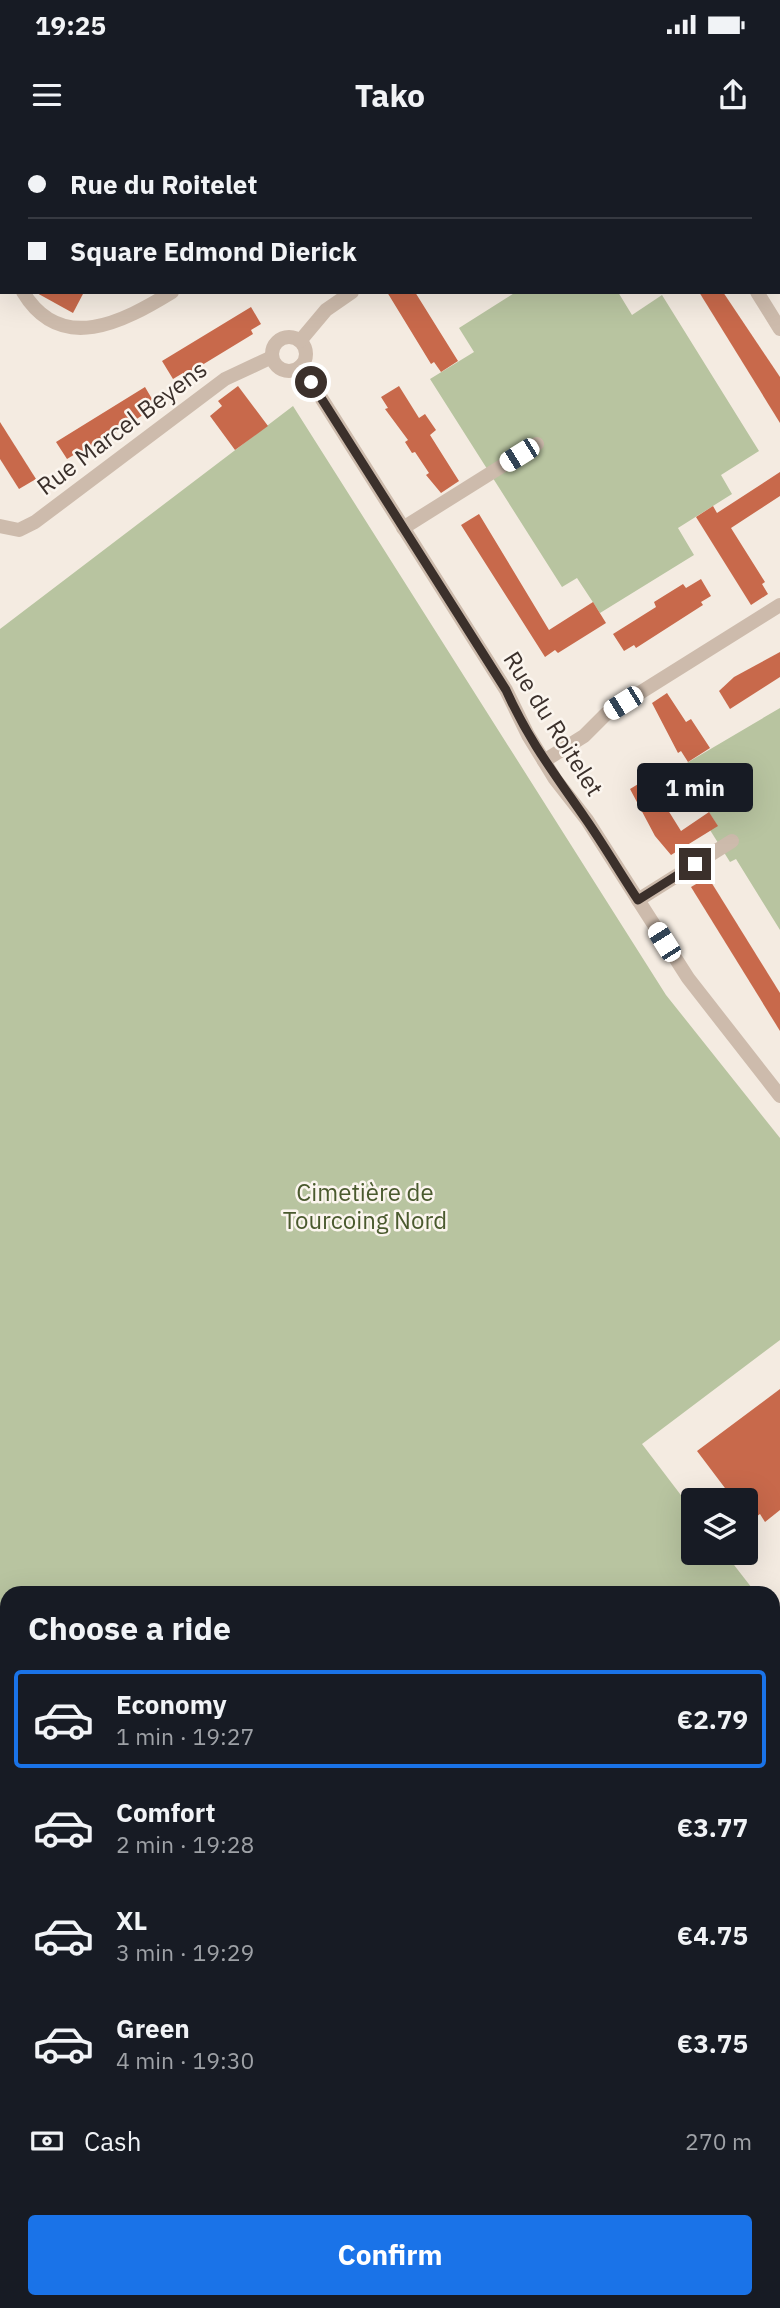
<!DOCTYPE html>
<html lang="en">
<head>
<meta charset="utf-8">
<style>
	:root { --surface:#171b24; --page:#20242c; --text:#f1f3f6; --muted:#9ea1a6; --line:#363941; --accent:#1a73e8 }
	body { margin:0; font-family:"IBM Plex Sans",sans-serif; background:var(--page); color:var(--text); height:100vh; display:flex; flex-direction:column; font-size:26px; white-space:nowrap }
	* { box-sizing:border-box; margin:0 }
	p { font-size:23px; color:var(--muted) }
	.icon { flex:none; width:38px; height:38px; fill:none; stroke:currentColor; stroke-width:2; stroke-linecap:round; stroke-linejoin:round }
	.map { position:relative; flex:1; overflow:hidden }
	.drawer { position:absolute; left:0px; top:1446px; width:780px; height:723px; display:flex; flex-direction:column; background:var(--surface); border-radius:21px 21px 0 0; box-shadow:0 7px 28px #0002 }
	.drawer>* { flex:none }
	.banner { position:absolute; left:0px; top:0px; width:780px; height:154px; box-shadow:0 7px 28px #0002; display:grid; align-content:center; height:154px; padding:0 28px; background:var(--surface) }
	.buttons { position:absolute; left:681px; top:1348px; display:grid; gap:14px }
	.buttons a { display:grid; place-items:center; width:77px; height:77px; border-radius:7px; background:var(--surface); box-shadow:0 7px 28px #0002; font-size:35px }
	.end { position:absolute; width:32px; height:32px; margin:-16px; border:9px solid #3b302b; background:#fff; box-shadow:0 0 0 4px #fff }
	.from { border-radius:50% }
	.bubble { position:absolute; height:49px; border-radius:7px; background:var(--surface); box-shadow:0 7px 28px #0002; font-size:23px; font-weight:800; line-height:49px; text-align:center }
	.car { position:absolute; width:21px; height:42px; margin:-21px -10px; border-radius:9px; box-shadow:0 0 5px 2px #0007; background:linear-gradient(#fff 24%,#345 0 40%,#fff 0 76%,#345 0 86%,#fff 0) }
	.banner b { display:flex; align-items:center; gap:24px; height:66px; font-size:26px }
	.banner b+b { border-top:2px solid var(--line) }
	.banner i { width:18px; height:18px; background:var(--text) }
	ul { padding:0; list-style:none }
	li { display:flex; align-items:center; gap:21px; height:98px; margin:0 14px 10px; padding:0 14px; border:4px solid transparent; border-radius:7px }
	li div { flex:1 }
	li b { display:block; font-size:26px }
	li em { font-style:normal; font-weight:800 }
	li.current { border-color:var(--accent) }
	li>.icon { width:63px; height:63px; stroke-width:1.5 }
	h2 { padding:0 28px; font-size:32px; line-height:84px }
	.pay { display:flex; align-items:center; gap:18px; height:77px; padding:0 28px; font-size:26px }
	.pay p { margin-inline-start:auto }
	.action { display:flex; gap:14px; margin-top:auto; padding:14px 28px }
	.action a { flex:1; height:80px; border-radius:7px; background:var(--accent); color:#fff; font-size:28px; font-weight:800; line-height:80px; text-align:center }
	.status { display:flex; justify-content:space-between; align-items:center; height:49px; padding:0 35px; background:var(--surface); direction:ltr }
	.status svg { height:19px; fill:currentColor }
	header { display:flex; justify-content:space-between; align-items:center; height:91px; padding:0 28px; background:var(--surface); font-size:32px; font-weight:800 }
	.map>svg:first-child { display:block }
	.green { fill:#b8c4a0 }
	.building { fill:#c8694b }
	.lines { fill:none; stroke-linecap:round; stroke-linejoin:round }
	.street { stroke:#cdbbac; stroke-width:14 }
	.primary { stroke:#7d675c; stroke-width:18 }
	.route { stroke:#3b302b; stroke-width:9 }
	.labels { text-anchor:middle; stroke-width:5; stroke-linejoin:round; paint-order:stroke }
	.street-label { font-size:24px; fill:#3b302b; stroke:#fbf5ee }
	.park-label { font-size:24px; fill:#4a5a2e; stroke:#fbf5ee }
</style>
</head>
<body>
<div class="status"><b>19:25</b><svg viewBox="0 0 49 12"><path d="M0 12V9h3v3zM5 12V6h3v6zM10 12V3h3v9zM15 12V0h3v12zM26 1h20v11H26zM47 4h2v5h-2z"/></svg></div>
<header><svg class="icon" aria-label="menu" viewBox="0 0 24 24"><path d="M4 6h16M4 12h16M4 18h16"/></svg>Tako<svg class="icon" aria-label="share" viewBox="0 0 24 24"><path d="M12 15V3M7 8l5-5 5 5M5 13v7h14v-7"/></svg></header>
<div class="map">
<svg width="780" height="2168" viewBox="0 0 780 2168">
	<rect width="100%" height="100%" fill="#f4ebe1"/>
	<!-- green -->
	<g class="green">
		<polygon points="516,152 618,152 632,175 662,155 759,311 721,335 732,354 678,388 694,415 600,473 577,438 562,447 430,239 474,212 459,188"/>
		<polygon points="293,266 666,855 780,998 780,1200 642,1304 693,1371 693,1412 724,1412 755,1452 7,1452 7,1523 0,1514 0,489"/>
		<polygon points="780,568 780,790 736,719 730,722 710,690 717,685 680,627"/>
		<polygon points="774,1477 780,1486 780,1829 774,1834"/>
	</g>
	<!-- building -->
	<g class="building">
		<polygon points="35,152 84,152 73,173"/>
		<polygon points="387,152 415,152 458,221 441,232 434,222 431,224"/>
		<polygon points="699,152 723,152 780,237 780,283"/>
		<polygon points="251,167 261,184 251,190 253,194 184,236 183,233 173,239 162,221"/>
		<polygon points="238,246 268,286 235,310 210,276 222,266 218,261"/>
		<polygon points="399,246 419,278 425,274 436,290 430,295 459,341 441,353 426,335 429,333 415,312 412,313 405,302 408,300 385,269 388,268 381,257"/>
		<polygon points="145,247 155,264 144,271 146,273 79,316 77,313 67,319 56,302"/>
		<polygon points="0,282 36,339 19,349 0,319"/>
		<polygon points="780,332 780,356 731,388 765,442 762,444 768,454 751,465 696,377 713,366 717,373"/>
		<polygon points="479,374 549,490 593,462 606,483 558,513 555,510 545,517 461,385"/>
		<polygon points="701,439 711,456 701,462 703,465 636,508 634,505 624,511 613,494 656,467 654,462 683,444 686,448"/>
		<polygon points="780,512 780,537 730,569 719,551 734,537"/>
		<polygon points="667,553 686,582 691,579 710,608 688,622 681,611 678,613 652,563"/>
		<polygon points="648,638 681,691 709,672 718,686 671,715 655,696 630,649"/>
		<polygon points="708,737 780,853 780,891 691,747"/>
		<polygon points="780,1249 780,1370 765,1382 760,1374 746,1384 746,1360 734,1360 697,1311"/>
	</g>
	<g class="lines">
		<!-- street -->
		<g class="street">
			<polyline points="180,0 181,2"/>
			<polyline points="298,0 300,2"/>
			<polyline points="366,0 367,2"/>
			<polyline points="662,0 663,2"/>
			<polyline points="16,2 18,0"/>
			<polyline points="331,2 334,0"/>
			<polyline points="584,2 587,0"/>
			<polyline points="0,21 2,19"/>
			<polyline points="0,116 2,118"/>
			<path d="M23 152C61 215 123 182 172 152"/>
			<polyline points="757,152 780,189"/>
			<circle cx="289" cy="214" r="17"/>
			<polyline points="300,201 326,170 352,152"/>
			<polyline points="301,226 506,550 528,595 555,639 587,680 688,838 780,956"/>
			<polyline points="0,386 19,390 35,382 225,239 272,217"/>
			<polyline points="403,388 537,304"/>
			<polyline points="544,621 584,596 606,574 780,465"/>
			<polyline points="638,760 732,701"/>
			<polyline points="774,2011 780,2020"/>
			<polyline points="277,2161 282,2168"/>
			<polyline points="549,2161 558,2168"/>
			<polyline points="486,2168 494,2161"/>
		</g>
		<!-- primary -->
		<g class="primary">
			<polyline points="0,2072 7,2081"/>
			<polyline points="67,2161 72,2168"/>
		</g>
	</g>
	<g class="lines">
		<!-- route -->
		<path class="route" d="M311 242 506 550C529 601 554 633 585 678 604 705 620 733 638 760L695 724"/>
	</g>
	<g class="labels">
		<!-- street labels -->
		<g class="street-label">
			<text transform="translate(122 288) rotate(-37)" y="8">Rue Marcel Beyens</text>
			<text transform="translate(553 584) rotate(58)" y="8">Rue du Roitelet</text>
		</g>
		<!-- park labels -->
		<g class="park-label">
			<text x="365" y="1061">Cimetière de<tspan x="365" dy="28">Tourcoing Nord</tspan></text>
		</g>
	</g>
</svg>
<div class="buttons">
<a><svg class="icon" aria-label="layers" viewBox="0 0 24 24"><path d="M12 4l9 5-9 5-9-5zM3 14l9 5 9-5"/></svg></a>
</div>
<i class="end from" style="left:311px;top:242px"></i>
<i class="end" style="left:695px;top:724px"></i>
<div class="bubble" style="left:637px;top:623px;width:116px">1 min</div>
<i class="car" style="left:519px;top:315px;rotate:238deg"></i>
<i class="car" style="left:623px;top:563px;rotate:238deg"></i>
<i class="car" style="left:664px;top:802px;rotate:328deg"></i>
<div class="banner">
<b><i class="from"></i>Rue du Roitelet</b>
<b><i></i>Square Edmond Dierick</b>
</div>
<section class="drawer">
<h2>Choose a ride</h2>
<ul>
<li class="current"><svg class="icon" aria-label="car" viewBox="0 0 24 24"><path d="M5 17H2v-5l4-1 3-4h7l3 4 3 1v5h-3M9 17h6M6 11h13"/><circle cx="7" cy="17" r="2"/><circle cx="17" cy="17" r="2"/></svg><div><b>Economy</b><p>1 min · 19:27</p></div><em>€2.79</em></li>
<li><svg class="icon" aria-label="car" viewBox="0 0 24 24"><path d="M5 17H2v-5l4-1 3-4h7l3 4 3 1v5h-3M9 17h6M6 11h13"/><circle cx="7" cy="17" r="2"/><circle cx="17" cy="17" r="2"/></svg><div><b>Comfort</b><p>2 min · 19:28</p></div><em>€3.77</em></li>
<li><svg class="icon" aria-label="car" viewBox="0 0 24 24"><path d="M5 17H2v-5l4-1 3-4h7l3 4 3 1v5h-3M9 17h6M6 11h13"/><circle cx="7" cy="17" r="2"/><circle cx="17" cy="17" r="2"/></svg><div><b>XL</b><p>3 min · 19:29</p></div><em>€4.75</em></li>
<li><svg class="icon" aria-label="car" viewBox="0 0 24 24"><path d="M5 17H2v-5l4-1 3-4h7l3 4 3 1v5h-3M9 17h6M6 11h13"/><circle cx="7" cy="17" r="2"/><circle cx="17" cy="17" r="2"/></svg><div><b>Green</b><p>4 min · 19:30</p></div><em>€3.75</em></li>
</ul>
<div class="pay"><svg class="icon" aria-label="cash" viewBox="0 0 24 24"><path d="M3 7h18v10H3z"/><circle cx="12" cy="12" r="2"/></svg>Cash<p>270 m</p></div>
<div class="action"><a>Confirm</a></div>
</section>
</div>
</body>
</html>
